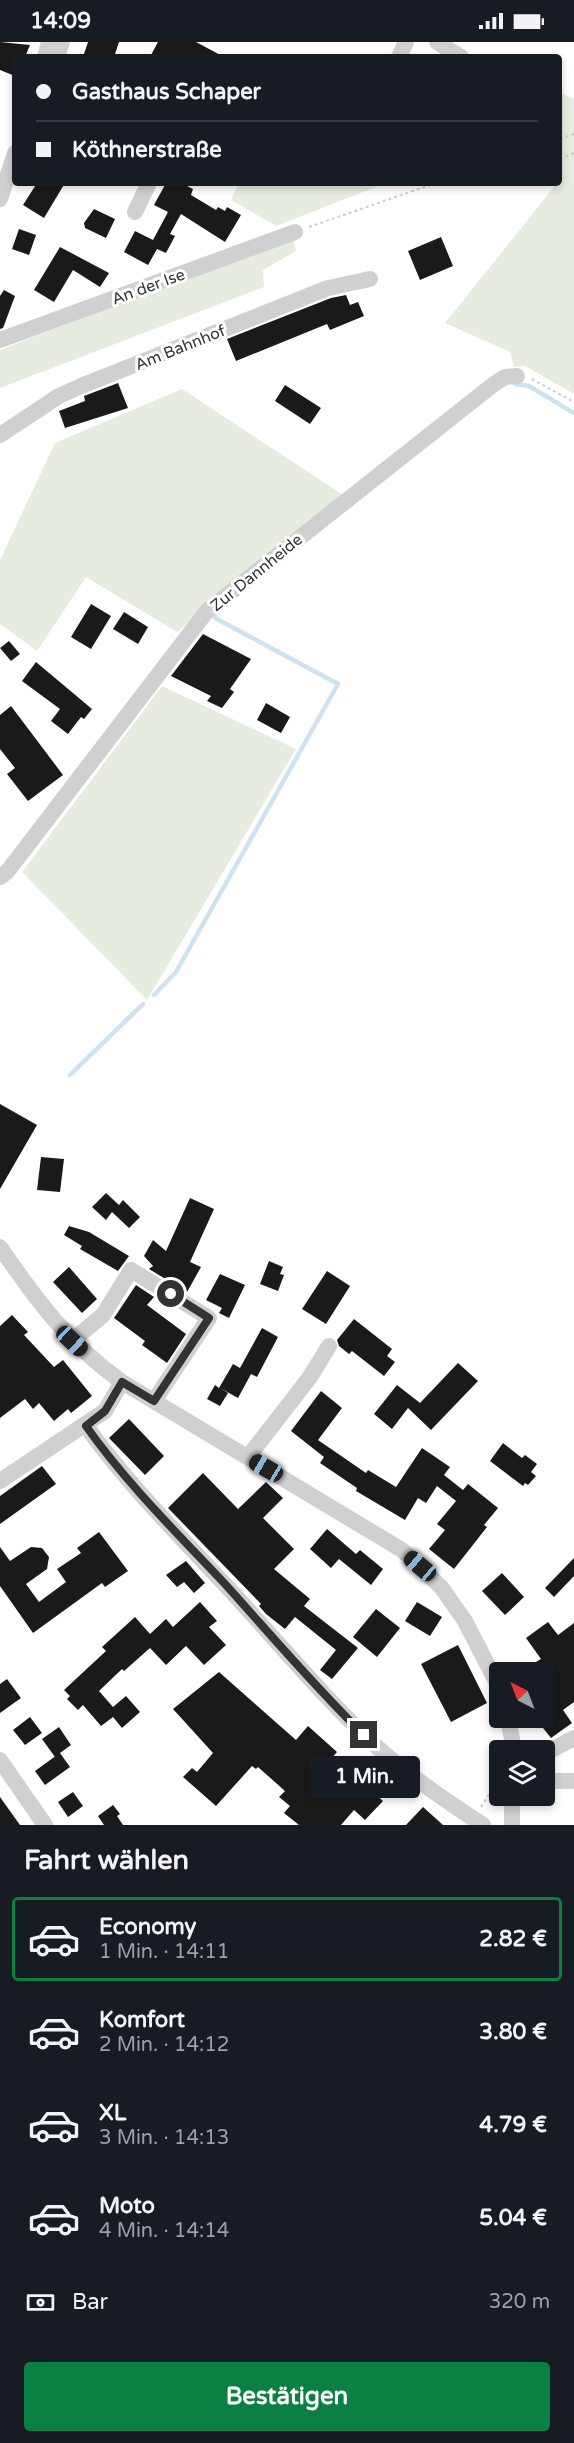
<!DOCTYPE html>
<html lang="de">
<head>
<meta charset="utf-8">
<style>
	:root { --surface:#171b24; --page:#20242c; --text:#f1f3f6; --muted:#9ea1a6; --line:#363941; --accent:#0b8043 }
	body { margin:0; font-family:"Varela Round",sans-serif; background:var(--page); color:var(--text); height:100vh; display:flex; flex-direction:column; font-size:22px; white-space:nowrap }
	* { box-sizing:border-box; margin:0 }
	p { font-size:20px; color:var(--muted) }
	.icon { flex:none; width:33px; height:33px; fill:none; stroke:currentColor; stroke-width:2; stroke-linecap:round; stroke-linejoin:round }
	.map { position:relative; height:1783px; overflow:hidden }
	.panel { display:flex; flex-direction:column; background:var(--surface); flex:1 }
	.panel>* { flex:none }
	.banner { position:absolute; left:12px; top:12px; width:550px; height:132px; border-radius:6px; box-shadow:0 3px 9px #0003; display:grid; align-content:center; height:132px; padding:0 24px; background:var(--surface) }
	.needle { width:39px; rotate:318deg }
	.fabs { position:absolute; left:489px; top:1620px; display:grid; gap:12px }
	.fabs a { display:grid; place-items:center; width:66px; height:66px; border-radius:6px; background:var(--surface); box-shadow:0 3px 9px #0003; font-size:30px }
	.end { position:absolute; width:27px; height:27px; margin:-14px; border:8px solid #333; background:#fff; box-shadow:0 0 0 3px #fff }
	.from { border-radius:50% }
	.bubble { position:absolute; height:42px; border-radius:6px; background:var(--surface); box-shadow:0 3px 9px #0003; font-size:20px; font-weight:700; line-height:42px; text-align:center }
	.car { position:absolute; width:18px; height:36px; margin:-18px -9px; border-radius:8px; box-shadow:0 0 4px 2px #0007; background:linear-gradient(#222 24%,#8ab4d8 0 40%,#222 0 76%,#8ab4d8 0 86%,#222 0) }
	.banner b { display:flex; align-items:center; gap:21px; height:57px; font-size:22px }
	.banner b+b { border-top:2px solid var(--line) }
	.banner i { width:15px; height:15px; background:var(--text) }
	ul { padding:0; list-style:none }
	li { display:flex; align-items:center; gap:18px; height:84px; margin:0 12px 9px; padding:0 12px; border:3px solid transparent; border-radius:6px }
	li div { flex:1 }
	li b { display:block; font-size:22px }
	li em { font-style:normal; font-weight:700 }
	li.active { border-color:var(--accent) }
	li>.icon { width:54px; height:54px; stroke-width:1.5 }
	h2 { padding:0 24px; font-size:27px; line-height:72px }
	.pay { display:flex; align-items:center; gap:15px; height:66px; padding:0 24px; font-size:22px }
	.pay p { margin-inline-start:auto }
	.action { display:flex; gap:12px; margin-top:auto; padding:12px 24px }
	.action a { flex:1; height:69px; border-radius:6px; background:var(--accent); color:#fff; font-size:24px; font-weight:700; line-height:69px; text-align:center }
	.status { display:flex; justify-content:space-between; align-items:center; height:42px; padding:0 30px; background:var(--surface); direction:ltr }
	.status svg { height:16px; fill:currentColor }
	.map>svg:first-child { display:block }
	.green { fill:#e6ecdf }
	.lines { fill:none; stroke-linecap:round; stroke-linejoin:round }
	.stream { stroke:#cfe2ee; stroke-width:4.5 }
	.building { fill:#1a1a1a }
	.path { stroke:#cdcdcd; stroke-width:2; stroke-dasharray:3 3; stroke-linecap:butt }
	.minor { stroke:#d0d0d0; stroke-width:16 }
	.route { stroke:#333; stroke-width:8 }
	.labels { text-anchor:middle; stroke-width:6; stroke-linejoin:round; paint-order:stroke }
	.street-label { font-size:16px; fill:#333; stroke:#fff }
</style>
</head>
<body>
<div class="status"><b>14:09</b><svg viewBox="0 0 49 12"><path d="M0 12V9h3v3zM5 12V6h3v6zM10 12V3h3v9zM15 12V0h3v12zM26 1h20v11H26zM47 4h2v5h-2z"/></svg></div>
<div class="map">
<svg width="574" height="1783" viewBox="0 0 574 1783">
	<rect width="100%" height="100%" fill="#fff"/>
	<!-- green -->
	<g class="green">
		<polygon points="560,50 574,57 574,352 525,324 514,325 510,310 445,281 554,145 548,141 560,141"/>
		<polygon points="239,141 386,141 276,184 231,158"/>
		<polygon points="292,195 296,209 263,228 264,245 0,346 0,308"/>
		<polygon points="182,347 343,453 177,590 86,535 37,609 0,582 0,518 55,401"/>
		<polygon points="162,644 296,707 147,958 22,830"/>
	</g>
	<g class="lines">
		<!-- stream -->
		<g class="stream">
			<polyline points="515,342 529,344 574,371"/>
			<polyline points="154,953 176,930 338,642 217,577 213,574 217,570"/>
			<polyline points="70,1033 143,962"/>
		</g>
	</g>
	<!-- building -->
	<g class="building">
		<polygon points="0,0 30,3 25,15 15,15 15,34 0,28"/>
		<polygon points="88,0 119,0 114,15 83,15"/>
		<polygon points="158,0 196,0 224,15 150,15"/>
		<polygon points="37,141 65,141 44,176 23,163"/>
		<polygon points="166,141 181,141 193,147 191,153 216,168 218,165 225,169 227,165 241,173 225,200 181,172 170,192 175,194 166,211 157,207 148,223 124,210 135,189 153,198 168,170 154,163"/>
		<polygon points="94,167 115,177 106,196 85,186 84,181"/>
		<polygon points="19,187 36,193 29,213 12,207"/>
		<polygon points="441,195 453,224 420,238 408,209"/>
		<polygon points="60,205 109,231 100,245 73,228 54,260 34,248"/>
		<polygon points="4,248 15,254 3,286 0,287 0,254"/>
		<polygon points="346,253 350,263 358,260 364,274 330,288 327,282 236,319 227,297 331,256"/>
		<polygon points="118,341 128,366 65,386 59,369 85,359 84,354"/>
		<polygon points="285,343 321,366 310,382 275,359"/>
		<polygon points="91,562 111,574 91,607 71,595"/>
		<polygon points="124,570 148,585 138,602 113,587"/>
		<polygon points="203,592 251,617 230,647 234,650 222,666 207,659 211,654 171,634"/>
		<polygon points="9,599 20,612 11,619 0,606"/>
		<polygon points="36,620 92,667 84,677 81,675 68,692 51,679 60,667 22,639"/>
		<polygon points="266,661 290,675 281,691 257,678"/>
		<polygon points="11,664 63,733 28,759 7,732 15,726 0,707 0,673"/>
		<polygon points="0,1062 37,1083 0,1147"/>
		<polygon points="41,1115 64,1117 60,1150 37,1148"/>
		<polygon points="106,1151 119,1163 123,1158 140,1175 129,1186 112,1170 106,1178 92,1165"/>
		<polygon points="190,1156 214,1167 190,1220 201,1225 187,1250 149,1227 153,1224 144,1214 153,1198 166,1209"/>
		<polygon points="69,1184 89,1190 129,1214 118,1229 80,1207 82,1204 64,1193"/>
		<polygon points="269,1219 283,1225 280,1232 284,1233 278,1249 260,1242"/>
		<polygon points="69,1225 97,1257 82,1271 53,1240"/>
		<polygon points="327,1229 350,1244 326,1282 302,1267"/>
		<polygon points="220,1232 245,1243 229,1276 219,1271 222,1266 206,1258"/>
		<polygon points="136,1243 154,1255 147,1263 186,1292 167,1321 142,1303 145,1299 114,1276"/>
		<polygon points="12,1273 28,1290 24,1293 54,1325 63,1318 92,1354 71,1371 68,1367 54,1379 39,1361 33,1367 25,1357 0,1376 0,1284"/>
		<polygon points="354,1277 392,1307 387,1314 395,1320 384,1334 352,1309 349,1312 339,1304 337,1298"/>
		<polygon points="262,1286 278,1295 257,1335 251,1332 238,1356 220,1346 228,1351 220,1364 207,1357 215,1343 219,1346 233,1322 240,1326"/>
		<polygon points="458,1321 478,1339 431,1388 408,1366 392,1387 374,1372 397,1343 420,1361"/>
		<polygon points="321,1349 342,1366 318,1398 366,1431 368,1428 396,1445 422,1406 450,1425 444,1433 463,1448 468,1442 498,1466 484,1483 487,1485 454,1527 429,1507 445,1488 437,1482 456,1459 437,1444 426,1461 418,1456 405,1478 356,1449 357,1446 320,1421 324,1415 291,1389"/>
		<polygon points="129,1377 164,1414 145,1433 109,1396"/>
		<polygon points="503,1401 522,1416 525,1413 537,1422 531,1430 536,1434 528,1443 525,1441 523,1444 490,1419"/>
		<polygon points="42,1424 56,1442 0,1482 0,1454"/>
		<polygon points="203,1431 238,1467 266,1440 283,1456 263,1476 294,1507 274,1527 310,1557 304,1564 358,1606 332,1637 320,1628 336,1608 295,1575 285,1587 266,1572 259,1564 261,1562 168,1466"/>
		<polygon points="327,1487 356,1512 360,1508 383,1527 371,1543 339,1517 331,1526 310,1507"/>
		<polygon points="99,1490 128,1529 105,1545 102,1541 33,1591 0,1544 0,1505 10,1519 31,1505 42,1506 49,1515 47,1527 26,1542 39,1560 66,1540 57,1527 81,1511 77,1506"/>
		<polygon points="574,1516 574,1534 554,1555 545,1546"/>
		<polygon points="186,1519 205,1541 194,1551 184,1540 177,1545 166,1533"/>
		<polygon points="502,1531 524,1555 505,1573 482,1549"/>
		<polygon points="200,1560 217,1579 209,1585 226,1603 204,1623 186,1604 166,1623 150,1606 124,1629 122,1627 99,1649 113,1665 126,1654 140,1670 122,1686 113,1675 101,1684 83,1663 78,1668 67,1657 70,1654 64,1648 106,1609 102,1605 135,1575 150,1592 166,1577 173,1585"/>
		<polygon points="417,1560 442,1575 430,1594 405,1579"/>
		<polygon points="376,1567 400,1586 377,1615 353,1595"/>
		<polygon points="548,1580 558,1593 574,1581 574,1660 563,1668 572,1681 551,1696 535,1676 544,1676 544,1667 555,1659 544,1646 544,1630 519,1630 541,1617 526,1596"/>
		<polygon points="458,1603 487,1661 451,1680 421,1622"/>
		<polygon points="219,1630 296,1698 308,1684 337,1710 321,1728 351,1755 363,1741 383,1759 365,1778 354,1768 341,1783 299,1783 284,1771 290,1764 279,1755 285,1749 258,1725 256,1727 252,1724 216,1764 183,1735 192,1726 197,1730 213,1711 173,1667"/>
		<polygon points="7,1637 21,1656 0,1671 0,1642"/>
		<polygon points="30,1675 42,1691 25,1703 13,1688"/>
		<polygon points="59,1685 71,1703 60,1711 70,1725 45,1743 35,1729 57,1713 55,1715 42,1697"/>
		<polygon points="73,1750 83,1764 68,1775 58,1760"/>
		<polygon points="0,1755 20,1783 0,1783"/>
		<polygon points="113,1763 120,1772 117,1774 123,1783 104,1783 98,1774"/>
		<polygon points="423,1765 443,1783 406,1783"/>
	</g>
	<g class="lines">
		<!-- path -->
		<g class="path">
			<polyline points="560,97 574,92"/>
			<polyline points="560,117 574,111"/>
			<polyline points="309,185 436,141"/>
			<polyline points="532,337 574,360"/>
			<polyline points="490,1659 495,1670"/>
			<polyline points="481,1765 500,1735"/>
		</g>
		<!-- minor -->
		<g class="minor">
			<polyline points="437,0 461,15"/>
			<polyline points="45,15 49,0"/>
			<polyline points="57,15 62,0"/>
			<polyline points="399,15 406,0"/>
			<polyline points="0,157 15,111"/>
			<polyline points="135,170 149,141"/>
			<polyline points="0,298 295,190"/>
			<polyline points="0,393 59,354 81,344 328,246 370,237"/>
			<polyline points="0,835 7,830 207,569 494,342 505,335 517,334"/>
			<path d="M0 1205C37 1259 69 1302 122 1340L402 1508 441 1545 465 1579 500 1647"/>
			<polyline points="72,1299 103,1273 131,1228 209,1276 154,1359"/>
			<path d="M86 1384C129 1444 181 1495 230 1548 279 1601 324 1656 377 1705 409 1734 446 1759 483 1783"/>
			<polyline points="248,1415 310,1335 329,1304"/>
			<polyline points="0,1439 105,1369 122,1340"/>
			<polyline points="508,1676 514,1708"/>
			<polyline points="544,1712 574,1696"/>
			<polyline points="0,1718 45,1783"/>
			<polyline points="544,1739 574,1739"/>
			<polyline points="512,1783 512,1754"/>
		</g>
	</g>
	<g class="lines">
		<!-- route -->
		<path class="route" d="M171 1252 209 1276 154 1359 122 1340 105 1369 86 1384C127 1442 177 1491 225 1542 271 1593 315 1645 364 1693"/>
	</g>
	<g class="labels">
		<!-- street labels -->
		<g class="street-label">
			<text transform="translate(148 244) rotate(-20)" y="6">An der Ise</text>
			<text transform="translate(180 305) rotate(-22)" y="6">Am Bahnhof</text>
			<text transform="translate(256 530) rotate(-39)" y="6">Zur Dannheide</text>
		</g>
	</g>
</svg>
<div class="fabs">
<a><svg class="needle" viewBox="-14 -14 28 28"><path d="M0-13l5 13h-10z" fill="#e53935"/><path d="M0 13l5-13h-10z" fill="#9ea1a6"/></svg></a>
<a><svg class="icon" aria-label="layers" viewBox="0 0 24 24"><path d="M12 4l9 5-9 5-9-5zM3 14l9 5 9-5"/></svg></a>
</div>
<i class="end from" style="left:171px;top:1252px"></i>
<i class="end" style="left:364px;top:1693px"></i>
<div class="bubble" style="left:309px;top:1714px;width:111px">1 Min.</div>
<i class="car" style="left:72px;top:1299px;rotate:133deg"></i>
<i class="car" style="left:266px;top:1426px;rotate:300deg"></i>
<i class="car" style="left:420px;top:1524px;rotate:310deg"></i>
<div class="banner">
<b><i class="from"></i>Gasthaus Schaper</b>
<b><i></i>Köthnerstraße</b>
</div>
</div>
<section class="panel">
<h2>Fahrt wählen</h2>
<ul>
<li class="active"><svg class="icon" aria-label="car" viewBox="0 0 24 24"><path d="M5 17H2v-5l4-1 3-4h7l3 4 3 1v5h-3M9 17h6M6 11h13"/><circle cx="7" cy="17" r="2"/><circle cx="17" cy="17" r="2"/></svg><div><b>Economy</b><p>1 Min. · 14:11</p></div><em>2.82 €</em></li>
<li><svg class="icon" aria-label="car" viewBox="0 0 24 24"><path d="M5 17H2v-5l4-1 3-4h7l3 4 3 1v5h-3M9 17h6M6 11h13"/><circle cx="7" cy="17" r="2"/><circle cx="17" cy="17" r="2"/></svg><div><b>Komfort</b><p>2 Min. · 14:12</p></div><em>3.80 €</em></li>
<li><svg class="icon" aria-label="car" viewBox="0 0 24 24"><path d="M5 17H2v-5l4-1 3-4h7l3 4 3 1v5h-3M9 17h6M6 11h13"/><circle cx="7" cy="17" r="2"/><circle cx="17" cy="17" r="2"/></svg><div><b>XL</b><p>3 Min. · 14:13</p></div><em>4.79 €</em></li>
<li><svg class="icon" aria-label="car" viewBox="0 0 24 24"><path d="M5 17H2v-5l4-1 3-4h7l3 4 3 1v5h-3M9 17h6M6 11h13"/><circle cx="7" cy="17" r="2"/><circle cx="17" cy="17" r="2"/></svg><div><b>Moto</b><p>4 Min. · 14:14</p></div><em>5.04 €</em></li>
</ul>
<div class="pay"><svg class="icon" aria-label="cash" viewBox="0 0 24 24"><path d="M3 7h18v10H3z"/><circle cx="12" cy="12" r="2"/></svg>Bar<p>320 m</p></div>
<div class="action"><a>Bestätigen</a></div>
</section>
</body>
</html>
